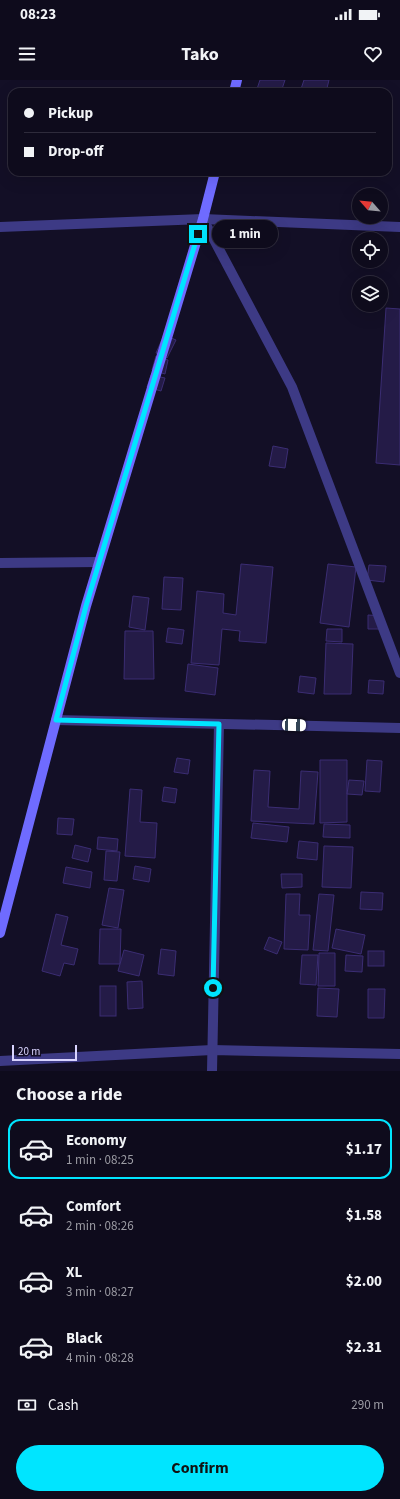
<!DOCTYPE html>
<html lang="en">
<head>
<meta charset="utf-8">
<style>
	:root { --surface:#0e0b1c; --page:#1c1929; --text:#f1f3f6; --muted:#9b9ba3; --line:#2e2b3b; --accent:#00e5ff }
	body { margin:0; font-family:"Source Sans 3",sans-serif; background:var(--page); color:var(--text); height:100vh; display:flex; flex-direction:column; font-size:15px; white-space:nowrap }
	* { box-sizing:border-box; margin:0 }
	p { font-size:13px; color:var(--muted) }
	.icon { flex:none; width:22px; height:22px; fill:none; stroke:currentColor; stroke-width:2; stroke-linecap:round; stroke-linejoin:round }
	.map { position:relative; height:991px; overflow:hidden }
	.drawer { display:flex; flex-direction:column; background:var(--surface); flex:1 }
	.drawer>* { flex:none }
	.guide { position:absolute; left:8px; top:8px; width:384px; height:88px; border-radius:12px; box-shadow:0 4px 16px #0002,0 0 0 1px var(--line); display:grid; align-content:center; height:88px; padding:0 16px; background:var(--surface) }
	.needle { width:26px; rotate:297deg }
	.controls { position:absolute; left:352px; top:108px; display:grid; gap:8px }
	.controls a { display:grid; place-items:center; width:36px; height:36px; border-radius:50%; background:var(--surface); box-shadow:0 4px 16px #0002,0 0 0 1px var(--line); font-size:20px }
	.scale { position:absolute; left:12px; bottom:10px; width:65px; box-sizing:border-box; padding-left:4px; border:2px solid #d9d4ff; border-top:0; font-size:11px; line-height:14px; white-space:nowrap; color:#d9d4ff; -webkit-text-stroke:3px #130f26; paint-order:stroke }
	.end { position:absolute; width:18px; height:18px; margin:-9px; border:5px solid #00e5ff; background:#111; box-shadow:0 0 0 2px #111 }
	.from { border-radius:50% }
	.bubble { position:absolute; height:28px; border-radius:14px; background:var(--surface); box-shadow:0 4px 16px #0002,0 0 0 1px var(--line); font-size:13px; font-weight:700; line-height:28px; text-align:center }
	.car { position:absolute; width:12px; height:24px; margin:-12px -6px; border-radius:5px; box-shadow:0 0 3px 1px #0007; background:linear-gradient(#fff 24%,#345 0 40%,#fff 0 76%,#345 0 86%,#fff 0) }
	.guide b { display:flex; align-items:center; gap:14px; height:38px; font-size:15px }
	.guide b+b { border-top:1px solid var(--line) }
	.guide i { width:10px; height:10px; background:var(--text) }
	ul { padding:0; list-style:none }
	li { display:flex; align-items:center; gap:12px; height:60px; margin:0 8px 6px; padding:0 8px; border:2px solid transparent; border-radius:12px }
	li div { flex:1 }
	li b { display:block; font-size:15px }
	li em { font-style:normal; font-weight:700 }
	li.current { border-color:var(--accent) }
	li>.icon { width:36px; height:36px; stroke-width:1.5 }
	h2 { padding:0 16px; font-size:18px; line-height:48px }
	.pay { display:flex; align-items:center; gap:10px; height:44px; padding:0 16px; font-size:15px }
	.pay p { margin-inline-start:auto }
	.primary-button { display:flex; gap:8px; margin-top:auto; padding:8px 16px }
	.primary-button a { flex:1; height:46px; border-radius:24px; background:var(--accent); color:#111; font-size:16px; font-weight:700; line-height:46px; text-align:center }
	.status { display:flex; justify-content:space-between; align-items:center; height:28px; padding:0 20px; background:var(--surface); direction:ltr }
	.status svg { height:11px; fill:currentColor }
	header { display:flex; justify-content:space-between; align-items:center; height:52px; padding:0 16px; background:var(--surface); font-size:18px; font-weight:700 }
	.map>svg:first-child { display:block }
	.building { fill:#241b47; stroke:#3b2d73 }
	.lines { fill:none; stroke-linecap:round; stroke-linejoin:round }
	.street { stroke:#3d3a85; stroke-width:10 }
	.secondary { stroke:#6f6bff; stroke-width:10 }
	.route { stroke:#00e5ff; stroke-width:5 }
</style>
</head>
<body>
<div class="status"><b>08:23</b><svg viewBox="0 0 49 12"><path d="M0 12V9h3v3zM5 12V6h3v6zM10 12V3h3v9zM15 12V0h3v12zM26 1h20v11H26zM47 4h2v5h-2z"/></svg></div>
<header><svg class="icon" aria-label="menu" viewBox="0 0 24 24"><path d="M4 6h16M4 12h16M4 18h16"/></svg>Tako<svg class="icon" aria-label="heart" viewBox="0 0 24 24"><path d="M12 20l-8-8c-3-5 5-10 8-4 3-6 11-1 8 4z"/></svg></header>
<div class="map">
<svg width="400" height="991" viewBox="0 0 400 991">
	<rect width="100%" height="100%" fill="#130f26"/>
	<!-- building -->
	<g class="building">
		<polygon points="260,0 285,0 281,12 256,12"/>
		<polygon points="304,0 329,0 326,12 300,12"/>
		<polygon points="386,228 400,229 400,385 376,383"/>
		<polygon points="164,255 176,260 167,278 156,273"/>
		<polygon points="156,276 168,280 165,294 152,290"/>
		<polygon points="151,295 165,298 161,311 147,307"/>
		<polygon points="273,366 288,369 285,388 269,386"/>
		<polygon points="241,484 273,487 266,563 239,561 240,551 222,549 219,585 191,583 197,511 224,514 223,533 236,535"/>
		<polygon points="328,484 356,487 349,547 320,543"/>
		<polygon points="369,485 386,486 384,502 367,500"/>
		<polygon points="164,497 183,498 181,530 162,529"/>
		<polygon points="133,516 149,518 145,550 129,547"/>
		<polygon points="368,535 383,536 382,549 368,549"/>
		<polygon points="168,548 184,550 182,564 166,562"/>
		<polygon points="327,549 342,549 342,562 326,561"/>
		<polygon points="125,551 153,551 154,599 124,599"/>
		<polygon points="326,563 353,564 351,614 324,614"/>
		<polygon points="188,584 218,588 215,615 185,611"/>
		<polygon points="300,596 316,598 314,614 298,612"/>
		<polygon points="369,600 384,601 383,614 368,613"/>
		<polygon points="177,678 190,680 188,694 174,692"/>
		<polygon points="320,680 347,680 347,742 320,743"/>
		<polygon points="367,680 382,681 380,712 365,711"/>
		<polygon points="254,690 270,691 268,727 299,729 301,691 318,692 314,744 251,741"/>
		<polygon points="349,700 364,701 362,715 347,714"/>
		<polygon points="164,707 177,709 175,723 162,721"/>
		<polygon points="130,709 142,710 140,742 157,743 155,778 125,776"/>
		<polygon points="58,738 74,739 72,755 57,754"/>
		<polygon points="253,743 289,747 287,762 251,758"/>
		<polygon points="324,744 350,745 350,758 323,757"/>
		<polygon points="98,757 118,759 117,771 97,769"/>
		<polygon points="299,761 318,763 317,780 297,778"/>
		<polygon points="75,765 91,769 88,782 72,778"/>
		<polygon points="324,766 353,767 351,808 322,807"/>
		<polygon points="106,771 120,772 117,801 104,800"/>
		<polygon points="135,786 151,789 149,802 133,799"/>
		<polygon points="66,787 92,792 90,808 63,803"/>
		<polygon points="281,794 302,794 302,807 282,808"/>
		<polygon points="109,808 124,810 118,848 102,845"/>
		<polygon points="361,812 383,813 382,830 360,829"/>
		<polygon points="286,814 300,814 299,835 310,835 308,870 284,869"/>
		<polygon points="319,814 334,815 328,871 313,870"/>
		<polygon points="56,834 68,837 61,865 78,869 74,885 64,883 60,896 42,891"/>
		<polygon points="100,849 121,849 120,884 99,884"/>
		<polygon points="336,849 365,855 361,874 332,868"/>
		<polygon points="269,857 282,862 277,874 264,869"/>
		<polygon points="161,869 176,871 174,896 158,894"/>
		<polygon points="124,870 144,875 139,896 118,891"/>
		<rect x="368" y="871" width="16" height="15"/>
		<polygon points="319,873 335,873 335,906 318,906"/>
		<polygon points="302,875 318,875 316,905 300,904"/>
		<polygon points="346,875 363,876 362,892 345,891"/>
		<polygon points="142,901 143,928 128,929 127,902"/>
		<rect x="100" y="906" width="16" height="30"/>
		<polygon points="318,908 339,909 337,937 317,936"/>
		<polygon points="368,909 385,909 384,938 368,938"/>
	</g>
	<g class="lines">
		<!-- street -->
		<g class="street">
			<polyline points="203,139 292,307 400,593"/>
			<polyline points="0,147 203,139 400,147"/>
			<polyline points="0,483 99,482"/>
			<polyline points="56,640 400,648"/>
			<polyline points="0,981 212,970 400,974"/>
			<polyline points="212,991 219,644"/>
		</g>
		<!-- secondary -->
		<g class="secondary">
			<polyline points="234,12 237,0"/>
			<polyline points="0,853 86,526 203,139 215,92"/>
		</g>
	</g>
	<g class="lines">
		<!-- route -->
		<polyline class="route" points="198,154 86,526 56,640 219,644 213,908"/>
	</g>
</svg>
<div class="controls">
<a><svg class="needle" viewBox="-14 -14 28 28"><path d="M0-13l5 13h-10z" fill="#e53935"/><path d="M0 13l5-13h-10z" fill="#9b9ba3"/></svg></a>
<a><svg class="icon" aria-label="locate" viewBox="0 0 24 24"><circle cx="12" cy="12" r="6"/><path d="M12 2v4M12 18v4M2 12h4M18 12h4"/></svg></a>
<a><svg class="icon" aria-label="layers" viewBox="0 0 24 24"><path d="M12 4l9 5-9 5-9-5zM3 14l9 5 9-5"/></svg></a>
</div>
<div class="scale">20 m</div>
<i class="end from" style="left:213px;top:908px"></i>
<i class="end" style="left:198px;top:154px"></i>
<div class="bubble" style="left:212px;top:140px;width:66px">1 min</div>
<i class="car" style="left:294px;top:645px;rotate:92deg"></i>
<div class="guide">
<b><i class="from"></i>Pickup</b>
<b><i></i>Drop-off</b>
</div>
</div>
<section class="drawer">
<h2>Choose a ride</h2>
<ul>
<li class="current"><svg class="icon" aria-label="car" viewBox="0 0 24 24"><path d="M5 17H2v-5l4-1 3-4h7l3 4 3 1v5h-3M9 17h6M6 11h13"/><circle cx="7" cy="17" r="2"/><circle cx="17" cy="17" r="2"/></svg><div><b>Economy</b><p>1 min · 08:25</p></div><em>$1.17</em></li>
<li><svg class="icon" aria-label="car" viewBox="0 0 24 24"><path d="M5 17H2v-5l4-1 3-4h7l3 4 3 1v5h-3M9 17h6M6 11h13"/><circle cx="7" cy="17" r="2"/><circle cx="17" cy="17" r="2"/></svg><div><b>Comfort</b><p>2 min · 08:26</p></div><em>$1.58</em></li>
<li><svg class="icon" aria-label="car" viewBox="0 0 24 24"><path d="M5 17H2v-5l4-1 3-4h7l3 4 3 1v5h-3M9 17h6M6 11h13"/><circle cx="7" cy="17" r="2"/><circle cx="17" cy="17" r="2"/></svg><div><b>XL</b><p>3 min · 08:27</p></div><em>$2.00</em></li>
<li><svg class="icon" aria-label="car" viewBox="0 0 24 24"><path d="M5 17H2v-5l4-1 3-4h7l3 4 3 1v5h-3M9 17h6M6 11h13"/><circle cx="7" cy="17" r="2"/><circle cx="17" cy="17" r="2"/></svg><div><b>Black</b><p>4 min · 08:28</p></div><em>$2.31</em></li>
</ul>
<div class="pay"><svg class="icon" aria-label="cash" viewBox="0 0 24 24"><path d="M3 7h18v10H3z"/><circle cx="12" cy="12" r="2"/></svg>Cash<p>290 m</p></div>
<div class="primary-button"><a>Confirm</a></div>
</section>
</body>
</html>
